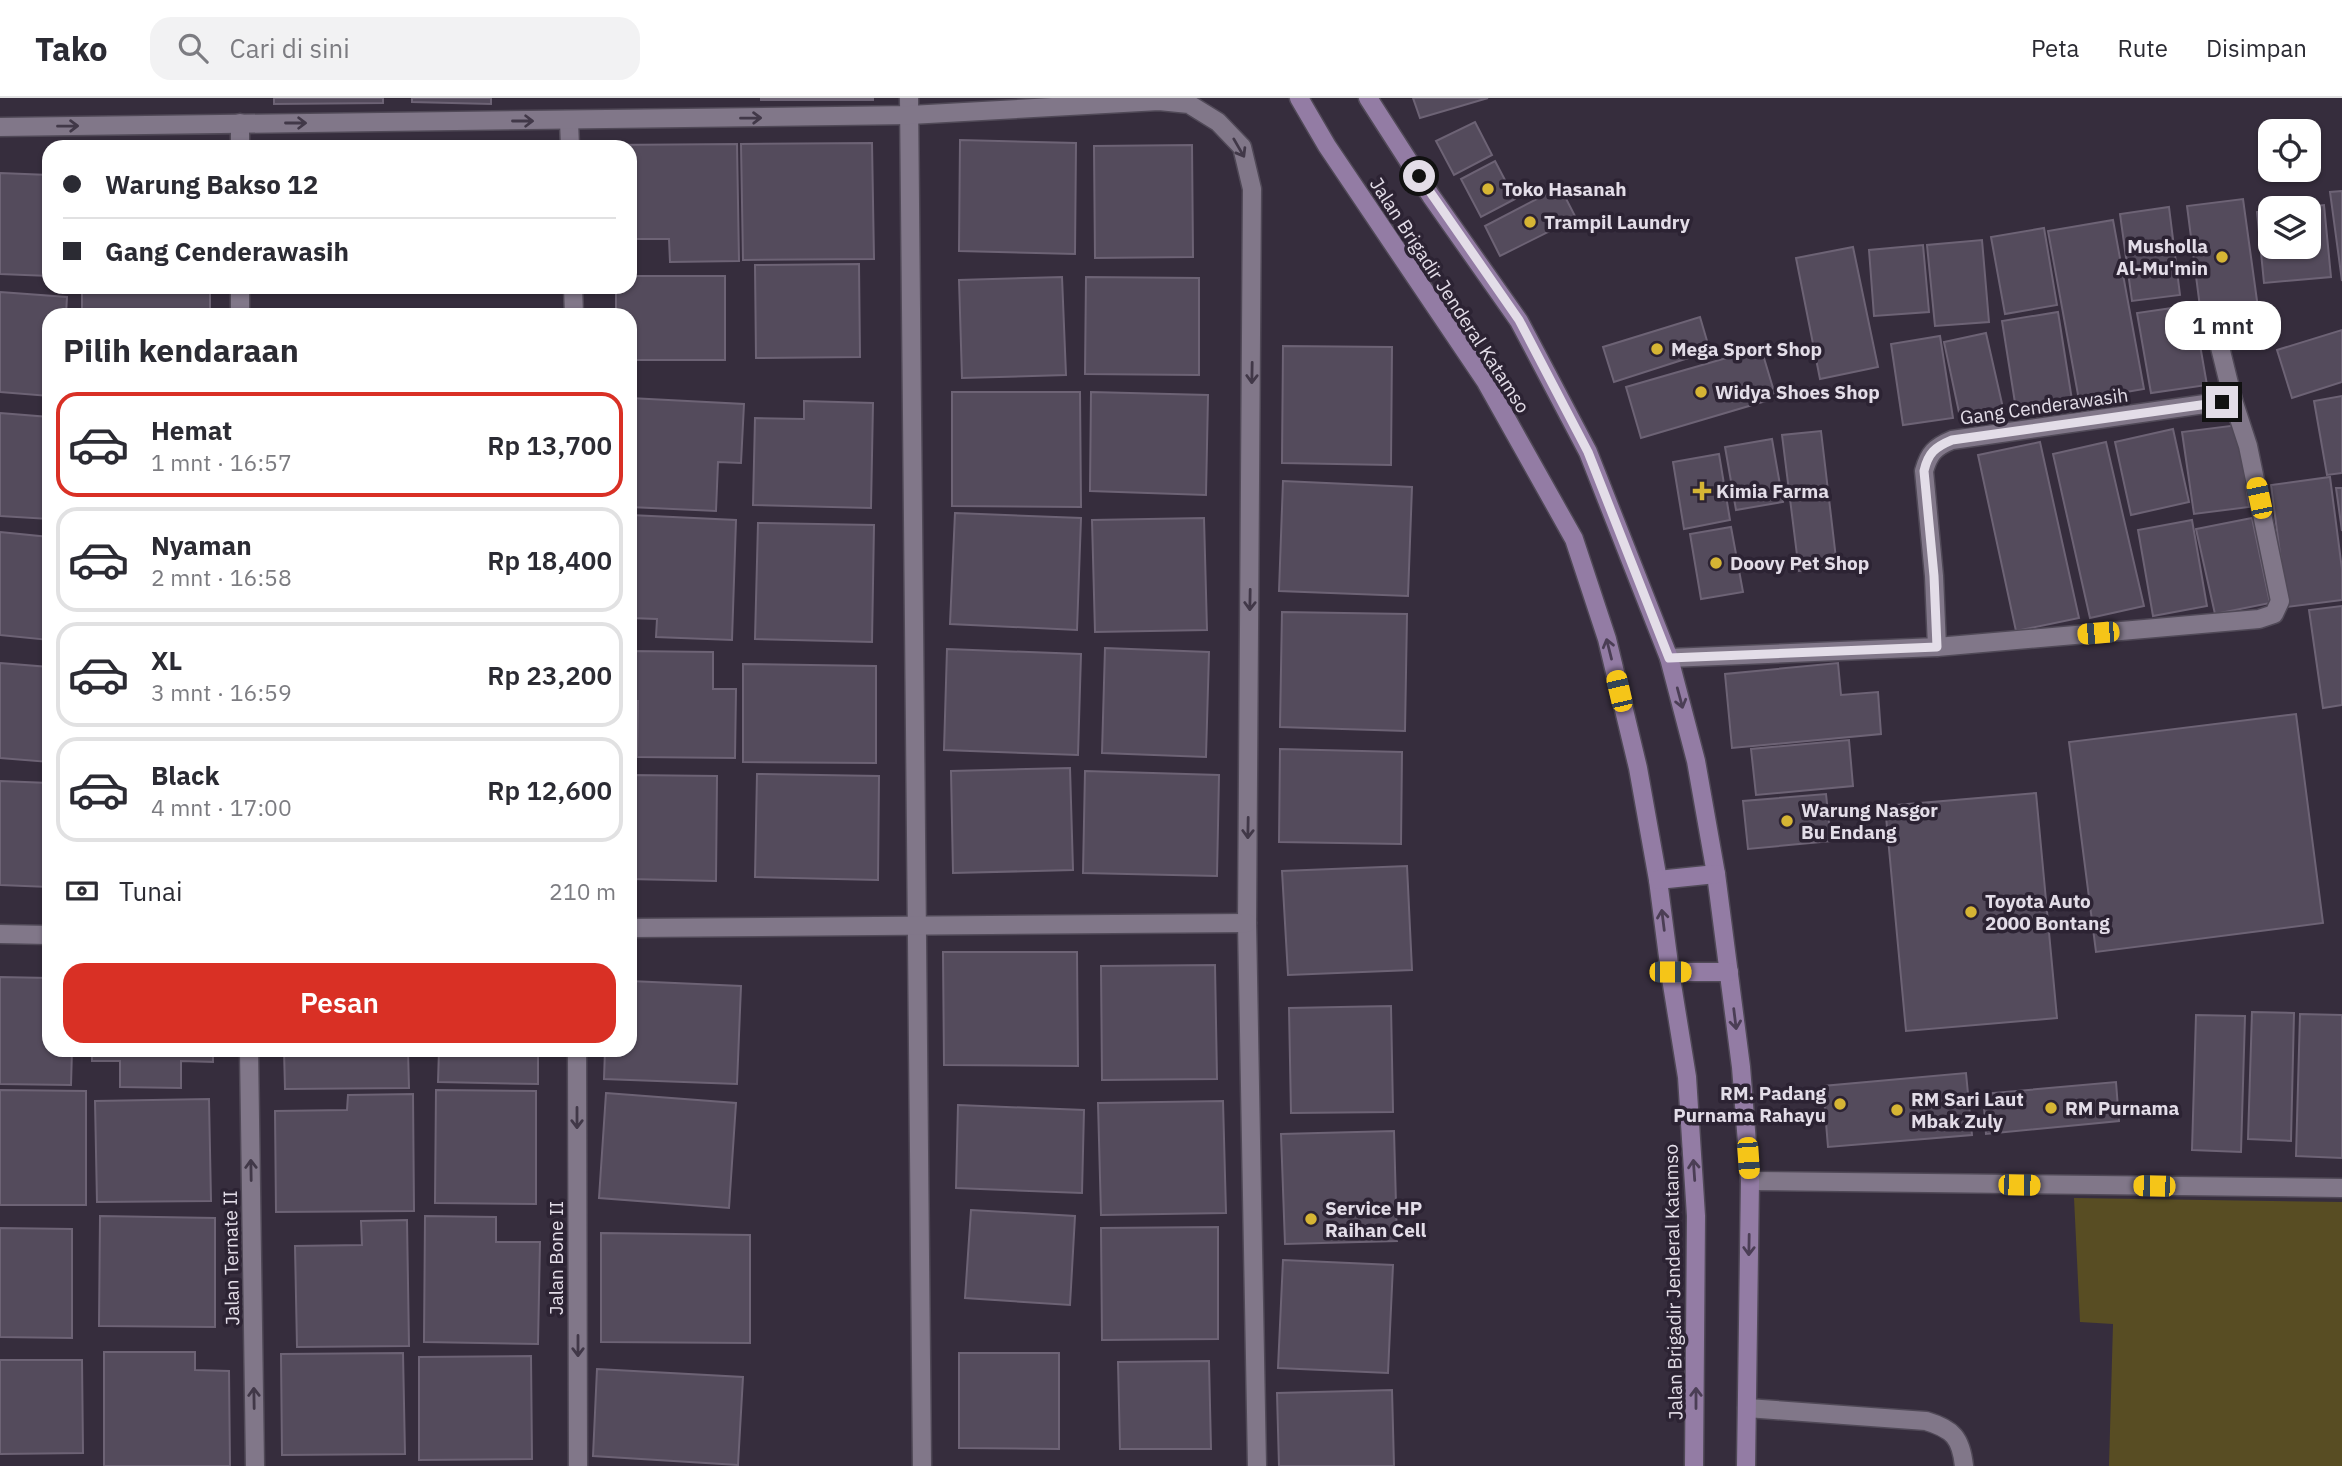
<!DOCTYPE html>
<html lang="id">
<head>
<meta charset="utf-8">
<style>
	:root { --surface:#fff; --page:#f2f2f3; --text:#2b2b33; --muted:#7c7c81; --line:#e1e1e2; --accent:#d93025 }
	body { margin:0; font-family:"IBM Plex Sans",sans-serif; background:var(--page); color:var(--text); height:100vh; display:flex; flex-direction:column; font-size:26px; white-space:nowrap }
	* { box-sizing:border-box; margin:0 }
	p { font-size:23px; color:var(--muted) }
	.icon { flex:none; width:38px; height:38px; fill:none; stroke:currentColor; stroke-width:2; stroke-linecap:round; stroke-linejoin:round }
	.map { position:relative; flex:1; overflow:hidden }
	.sheet { position:absolute; left:42px; top:210px; width:595px; height:749px; display:flex; flex-direction:column; background:var(--surface); border-radius:21px; box-shadow:0 2px 5px #0004 }
	.sheet>* { flex:none }
	.guide { position:absolute; left:42px; top:42px; width:595px; height:154px; border-radius:21px; box-shadow:0 2px 5px #0004; display:grid; align-content:center; height:154px; padding:0 21px; background:var(--surface) }
	.controls { position:absolute; left:2258px; top:21px; display:grid; gap:14px }
	.controls a { display:grid; place-items:center; width:63px; height:63px; border-radius:14px; background:var(--surface); box-shadow:0 2px 5px #0004; font-size:35px }
	.end { position:absolute; width:32px; height:32px; margin:-16px; border:9px solid #e3dde8; background:#111; box-shadow:0 0 0 4px #111 }
	.from { border-radius:50% }
	.bubble { position:absolute; height:49px; border-radius:21px; background:var(--surface); box-shadow:0 2px 5px #0004; font-size:23px; font-weight:600; line-height:49px; text-align:center }
	.car { position:absolute; width:21px; height:42px; margin:-21px -10px; border-radius:9px; box-shadow:0 0 5px 2px #0007; background:linear-gradient(#f5c518 24%,#345 0 40%,#f5c518 0 76%,#345 0 86%,#f5c518 0) }
	.guide b { display:flex; align-items:center; gap:24px; height:66px; font-size:26px }
	.guide b+b { border-top:2px solid var(--line) }
	.guide i { width:18px; height:18px; background:var(--text) }
	ul { padding:0; list-style:none }
	li { display:flex; align-items:center; gap:21px; height:105px; margin:0 14px 10px; padding:0 7px; border:4px solid var(--line); border-radius:21px }
	li div { flex:1 }
	li b { display:block; font-size:26px }
	li em { font-style:normal; font-weight:600 }
	li.selected { border-color:var(--accent) }
	li>.icon { width:63px; height:63px; stroke-width:1.5 }
	h2 { padding:0 21px; font-size:32px; line-height:84px }
	.pay { display:flex; align-items:center; gap:18px; height:77px; padding:0 21px; font-size:26px }
	.pay p { margin-inline-start:auto }
	.cta { display:flex; gap:14px; margin-top:auto; padding:14px 21px }
	.cta a { flex:1; height:80px; border-radius:21px; background:var(--accent); color:#fff; font-size:28px; font-weight:600; line-height:80px; text-align:center }
	header { display:flex; align-items:center; gap:42px; box-sizing:border-box; height:98px; padding:0 35px; background:var(--surface); border-bottom:2px solid var(--line) }
	header strong { font-size:33px }
	nav { display:flex; gap:38px; margin-inline-start:auto; font-size:24px }
	.search { width:490px; height:63px; background:var(--page); display:flex; align-items:center; gap:18px; box-sizing:border-box; padding:0 24px; border-radius:21px; color:var(--muted); font-size:26px }
	.map>svg:first-child { display:block }
	.green { fill:#584d23 }
	.building { fill:#544b5c; stroke:#6d6375; stroke-width:2 }
	.lines { fill:none; stroke-linecap:round; stroke-linejoin:round }
	.service-casing { stroke:#504957; stroke-width:21 }
	.minor-casing { stroke:#504957; stroke-width:21 }
	.secondary-casing { stroke:#504957; stroke-width:21 }
	.service { stroke:#817789; stroke-width:18 }
	.minor { stroke:#817789; stroke-width:18 }
	.secondary { stroke:#937ca4; stroke-width:18 }
	.oneway { stroke:#413848 }
	.oneway2 { stroke:#4b3e55 }
	.route { stroke:#e3dde8; stroke-width:9 }
	.poi-dot { fill:#d6b534; stroke:#2c2333; stroke-width:2.5 }
	.labels { text-anchor:middle; stroke-width:7; stroke-linejoin:round; paint-order:stroke }
	.poi-label { font-size:19px; font-weight:bold; fill:#e3dde8; stroke:#2c2333; text-anchor:start }
	.street-label { font-size:19px; fill:#e3dde8; stroke:#2c2333 }
</style>
</head>
<body>
<header>
<strong>Tako</strong>
<div class="search"><svg class="icon" aria-label="search" viewBox="0 0 24 24"><circle cx="10" cy="10" r="6"/><path d="M15 15l6 6"/></svg>Cari di sini</div>
<nav><a>Peta</a><a>Rute</a><a>Disimpan</a></nav>
</header>
<div class="map">
<svg width="2342" height="1368" viewBox="0 0 2342 1368">
	<rect width="100%" height="100%" fill="#362d3d"/>
	<!-- green -->
	<polygon class="green" points="2074,1100 2342,1104 2342,1368 2109,1368 2113,1226 2080,1224"/>
	<!-- building -->
	<g class="building">
		<polygon points="274,0 383,0 383,5 274,6"/>
		<polygon points="412,0 491,0 491,6 412,4"/>
		<rect x="761" y="0" width="112" height="2"/>
		<polygon points="1413,0 1488,0 1420,20"/>
		<polygon points="1475,24 1492,57 1454,77 1436,43"/>
		<polygon points="960,42 1076,45 1075,156 959,153"/>
		<polygon points="872,45 874,161 743,162 741,46"/>
		<polygon points="737,46 739,163 670,164 669,141 630,141 630,49 606,47"/>
		<polygon points="1192,47 1193,159 1095,160 1094,48"/>
		<polygon points="1495,63 1515,101 1481,119 1461,81"/>
		<polygon points="0,75 49,77 49,178 0,176"/>
		<polygon points="1560,89 1576,120 1500,158 1485,128"/>
		<polygon points="2342,93 2342,183 2330,94"/>
		<polygon points="2243,101 2258,210 2201,217 2187,108"/>
		<polygon points="2324,107 2331,179 2264,185 2257,114 2270,112 2270,149 2308,149 2308,110 2292,110"/>
		<polygon points="2169,109 2180,197 2132,203 2120,116"/>
		<polygon points="2113,122 2144,291 2079,302 2048,133"/>
		<polygon points="2044,130 2057,207 2005,216 1991,139"/>
		<polygon points="1982,142 1989,224 1935,228 1927,147"/>
		<polygon points="1923,147 1929,214 1874,218 1869,152"/>
		<polygon points="1853,149 1878,269 1820,281 1796,160"/>
		<polygon points="859,166 860,259 756,260 755,167"/>
		<polygon points="630,178 725,178 725,262 630,262 630,217 616,217 616,189 630,189"/>
		<polygon points="1062,179 1066,277 962,280 959,182"/>
		<polygon points="1086,179 1199,180 1199,277 1085,276"/>
		<rect x="82" y="189" width="128" height="28"/>
		<polygon points="0,194 67,199 66,217 49,217 49,298 0,294"/>
		<polygon points="2193,207 2207,287 2151,295 2137,215"/>
		<polygon points="2058,214 2072,302 2016,311 2002,223"/>
		<polygon points="1700,219 1710,253 1614,284 1603,249"/>
		<polygon points="2342,232 2342,284 2292,300 2277,252"/>
		<polygon points="1986,235 2003,310 1960,319 1944,244"/>
		<polygon points="1940,238 1953,320 1903,327 1891,246"/>
		<polygon points="1283,248 1392,249 1391,367 1282,365"/>
		<polygon points="1761,250 1776,300 1641,340 1626,289"/>
		<polygon points="952,294 1080,294 1081,409 952,408"/>
		<polygon points="1091,294 1208,297 1206,397 1090,393"/>
		<polygon points="2342,298 2342,375 2327,377 2314,303"/>
		<polygon points="630,300 744,306 741,365 718,364 716,413 630,409"/>
		<polygon points="804,303 873,305 871,410 753,407 755,320 804,321"/>
		<polygon points="0,315 49,319 49,421 0,418"/>
		<polygon points="2238,327 2249,409 2194,416 2182,334"/>
		<polygon points="2173,331 2189,404 2131,417 2115,344"/>
		<polygon points="1821,333 1837,469 1799,473 1782,337"/>
		<polygon points="1772,341 1783,404 1736,412 1725,349"/>
		<polygon points="2040,344 2079,520 2016,533 1978,357"/>
		<polygon points="2106,344 2144,508 2090,520 2053,356"/>
		<polygon points="1719,356 1730,422 1684,431 1673,364"/>
		<polygon points="2330,379 2342,471 2342,502 2287,509 2271,387"/>
		<polygon points="1283,383 1412,389 1408,498 1279,493"/>
		<polygon points="2336,390 2342,390 2342,433"/>
		<polygon points="955,415 1081,420 1077,532 950,526"/>
		<polygon points="630,417 736,422 732,542 656,539 657,521 630,520"/>
		<polygon points="1204,420 1207,532 1095,534 1092,422"/>
		<polygon points="2252,420 2270,505 2215,516 2196,431"/>
		<polygon points="2192,422 2207,508 2153,518 2138,432"/>
		<polygon points="758,425 874,427 872,544 755,541"/>
		<polygon points="1731,429 1743,494 1701,501 1690,436"/>
		<polygon points="0,434 49,439 49,542 0,537"/>
		<polygon points="2342,508 2342,607 2323,610 2309,512"/>
		<polygon points="1282,514 1407,516 1405,633 1280,629"/>
		<polygon points="1105,550 1209,554 1206,659 1102,655"/>
		<polygon points="947,551 1081,556 1078,657 944,652"/>
		<polygon points="630,553 713,554 713,591 736,591 735,660 637,659 638,603 630,603"/>
		<polygon points="0,565 49,569 49,664 0,660"/>
		<polygon points="1838,565 1841,597 1878,594 1881,636 1732,650 1725,576"/>
		<polygon points="743,566 876,568 876,665 743,664"/>
		<polygon points="2296,616 2323,825 2096,854 2069,644"/>
		<polygon points="1849,642 1853,688 1756,697 1751,651"/>
		<polygon points="1280,651 1402,654 1401,746 1279,744"/>
		<polygon points="1070,670 1073,772 953,775 951,673"/>
		<polygon points="1085,673 1219,677 1217,778 1083,775"/>
		<polygon points="757,676 879,678 878,782 755,779"/>
		<polygon points="630,677 717,678 716,783 630,781"/>
		<polygon points="0,683 49,685 49,789 0,787"/>
		<polygon points="2036,695 2057,920 1906,933 1885,708"/>
		<polygon points="1826,696 1831,743 1748,751 1743,703"/>
		<polygon points="1407,768 1412,872 1288,877 1282,773"/>
		<polygon points="943,854 1077,854 1078,968 944,967"/>
		<polygon points="1215,867 1217,981 1102,982 1101,868"/>
		<polygon points="0,879 49,880 49,952 72,952 71,987 0,986"/>
		<polygon points="630,883 741,888 737,986 604,981 605,952 630,952"/>
		<polygon points="1391,908 1393,1014 1291,1015 1289,910"/>
		<polygon points="2252,914 2294,915 2291,1043 2248,1041"/>
		<polygon points="2300,916 2342,917 2342,1060 2296,1058"/>
		<polygon points="2196,917 2245,918 2241,1054 2192,1052"/>
		<polygon points="92,952 213,952 213,964 181,963 181,990 120,989 120,963 92,963"/>
		<polygon points="284,952 408,952 409,990 285,991"/>
		<polygon points="439,952 538,952 538,986 438,984"/>
		<polygon points="1966,975 1972,1037 1828,1049 1823,988"/>
		<polygon points="2116,984 2119,1023 1986,1036 1983,996"/>
		<polygon points="0,992 86,993 86,1107 0,1107"/>
		<polygon points="436,992 536,993 536,1106 435,1105"/>
		<polygon points="606,995 736,1005 729,1110 599,1100"/>
		<polygon points="413,996 414,1113 276,1114 275,1013 347,1012 348,997"/>
		<polygon points="209,1001 211,1103 97,1104 95,1003"/>
		<polygon points="1223,1003 1226,1115 1101,1117 1098,1005"/>
		<polygon points="958,1007 1084,1012 1082,1095 956,1090"/>
		<polygon points="1394,1033 1397,1143 1285,1146 1281,1036"/>
		<polygon points="971,1112 1075,1118 1070,1207 965,1200"/>
		<polygon points="100,1118 215,1120 215,1229 99,1228"/>
		<polygon points="425,1118 496,1119 496,1144 540,1144 538,1246 424,1244"/>
		<polygon points="407,1122 409,1248 297,1249 295,1148 362,1147 361,1123"/>
		<polygon points="1218,1129 1218,1241 1102,1242 1101,1130"/>
		<polygon points="0,1130 72,1131 72,1240 0,1239"/>
		<polygon points="601,1135 750,1137 750,1245 601,1244"/>
		<polygon points="1283,1162 1393,1167 1388,1275 1278,1270"/>
		<polygon points="104,1254 195,1254 195,1272 229,1273 230,1368 104,1368"/>
		<polygon points="403,1255 405,1356 282,1357 281,1256"/>
		<polygon points="959,1255 1059,1255 1059,1351 959,1350"/>
		<polygon points="531,1258 532,1361 419,1362 419,1259"/>
		<polygon points="0,1262 82,1262 83,1355 0,1356"/>
		<polygon points="1209,1263 1211,1351 1120,1351 1118,1264"/>
		<polygon points="597,1271 743,1279 738,1367 593,1358"/>
		<polygon points="1392,1292 1394,1368 1279,1368 1277,1295"/>
	</g>
	<g class="lines">
		<!-- service casing -->
		<g class="service-casing">
			<path id="service" d="M1747 1310 1926 1323C1953 1331 1961 1340 1964 1368"/>
		</g>
		<!-- minor casing -->
		<g class="minor-casing">
			<g id="minor">
				<polyline points="909,0 922,1368"/>
				<polyline points="569,23 570,49"/>
				<polyline points="240,25 240,49"/>
				<polyline points="0,29 910,17 1159,3 1189,6 1218,24 1242,49 1252,91 1247,825 1257,1368"/>
				<polyline points="240,189 240,217"/>
				<polyline points="573,189 574,217"/>
				<polyline points="1937,549 2259,521 2274,516 2280,503 2248,348 2233,302"/>
				<path d="M1669 560 1937 549 1934 478 1924 373C1929 355 1935 349 1952 342L2233 302 2218 241"/>
				<polyline points="630,830 1247,825"/>
				<polyline points="0,836 49,837"/>
				<polyline points="249,952 255,1368"/>
				<polyline points="577,952 578,1368"/>
				<polyline points="1750,1083 2342,1090"/>
			</g>
		</g>
		<!-- secondary casing -->
		<g class="secondary-casing">
			<g id="secondary">
				<polyline points="1299,0 1327,48 1486,284 1574,441 1607,541 1638,670 1658,782 1670,874 1687,979 1696,1118 1694,1368"/>
				<polyline points="1368,0 1431,98 1519,223 1588,354 1669,560 1696,663 1716,776 1741,969 1750,1083 1746,1368"/>
				<polyline points="1658,782 1716,776"/>
				<polyline points="1670,874 1729,874"/>
			</g>
		</g>
		<!-- service -->
		<use href="#service" class="service"/>
		<!-- minor -->
		<use href="#minor" class="minor"/>
		<!-- secondary -->
		<use href="#secondary" class="secondary"/>
	</g>
	<!-- one-way arrows -->
	<defs><path id="oneway-shaft" d="M-6 0H5M1.5-3L5.5 0L1.5 3" fill="none" stroke-width="1.6" stroke-linecap="round" stroke-linejoin="round" transform="scale(1.75)"/></defs>
	<g class="oneway">
		<use href="#oneway-shaft" transform="translate(751 20) rotate(-1)"/>
		<use href="#oneway-shaft" transform="translate(523 23)"/>
		<use href="#oneway-shaft" transform="translate(296 25)"/>
		<use href="#oneway-shaft" transform="translate(68 28) rotate(-1)"/>
		<use href="#oneway-shaft" transform="translate(1239 50) rotate(60)"/>
		<use href="#oneway-shaft" transform="translate(1252 275) rotate(91)"/>
		<use href="#oneway-shaft" transform="translate(1250 502) rotate(91)"/>
		<use href="#oneway-shaft" transform="translate(1248 730) rotate(91)"/>
		<use href="#oneway-shaft" transform="translate(577 1020) rotate(90)"/>
		<use href="#oneway-shaft" transform="translate(251 1072) rotate(-91)"/>
		<use href="#oneway-shaft" transform="translate(578 1248) rotate(90)"/>
		<use href="#oneway-shaft" transform="translate(254 1300) rotate(-91)"/>
	</g>
	<g class="oneway2">
		<use href="#oneway-shaft" transform="translate(1609 551) rotate(-104)"/>
		<use href="#oneway-shaft" transform="translate(1680 600) rotate(75)"/>
		<use href="#oneway-shaft" transform="translate(1663 822) rotate(-97)"/>
		<use href="#oneway-shaft" transform="translate(1735 921) rotate(83)"/>
		<use href="#oneway-shaft" transform="translate(1694 1072) rotate(-94)"/>
		<use href="#oneway-shaft" transform="translate(1749 1147) rotate(91)"/>
		<use href="#oneway-shaft" transform="translate(1696 1300) rotate(-90)"/>
	</g>
	<g class="lines">
		<!-- route -->
		<path class="route" d="M1419 78 1519 222 1588 354 1669 560 1937 549 1934 478 1924 373C1928 355 1935 349 1952 342L2222 304"/>
	</g>
	<!-- markers -->
	<g class="poi-dot">
		<circle cx="1488" cy="91" r="7"/>
		<circle cx="1530" cy="124" r="7"/>
		<circle cx="2222" cy="159" r="7"/>
		<circle cx="1657" cy="251" r="7"/>
		<circle cx="1701" cy="294" r="7"/>
		<path d="M1698.5 382.5h7v7h7v7h-7v7h-7v-7h-7v-7h7z"/>
		<circle cx="1716" cy="465" r="7"/>
		<circle cx="1787" cy="723" r="7"/>
		<circle cx="1971" cy="814" r="7"/>
		<circle cx="1840" cy="1006" r="7"/>
		<circle cx="2051" cy="1010" r="7"/>
		<circle cx="1897" cy="1012" r="7"/>
		<circle cx="1311" cy="1121" r="7"/>
	</g>
	<g class="labels">
		<!-- poi labels -->
		<g class="poi-label">
			<text x="1502" y="98">Toko Hasanah</text>
			<text x="1544" y="131">Trampil Laundry</text>
			<text x="2208" y="155" text-anchor="end">Musholla<tspan x="2208" dy="22">Al-Mu'min</tspan></text>
			<text x="1671" y="258">Mega Sport Shop</text>
			<text x="1715" y="301">Widya Shoes Shop</text>
			<text x="1716" y="400">Kimia Farma</text>
			<text x="1730" y="472">Doovy Pet Shop</text>
			<text x="1801" y="719">Warung Nasgor<tspan x="1801" dy="22">Bu Endang</tspan></text>
			<text x="1985" y="810">Toyota Auto<tspan x="1985" dy="22">2000 Bontang</tspan></text>
			<text x="1826" y="1002" text-anchor="end">RM. Padang<tspan x="1826" dy="22">Purnama Rahayu</tspan></text>
			<text x="1911" y="1008">RM Sari Laut<tspan x="1911" dy="22">Mbak Zuly</tspan></text>
			<text x="2065" y="1017">RM Purnama</text>
			<text x="1325" y="1117">Service HP<tspan x="1325" dy="22">Raihan Cell</tspan></text>
		</g>
		<!-- street labels -->
		<g class="street-label">
			<text transform="translate(1450 197) rotate(57)" y="7">Jalan Brigadir Jenderal Katamso</text>
			<text transform="translate(2044 308) rotate(-8)" y="7">Gang Cenderawasih</text>
			<text transform="translate(231 1160) rotate(-91)" y="7">Jalan Ternate II</text>
			<text transform="translate(556 1160) rotate(-90)" y="7">Jalan Bone II</text>
			<text transform="translate(1673 1184) rotate(-91)" y="7">Jalan Brigadir Jenderal Katamso</text>
		</g>
	</g>
</svg>
<div class="controls">
<a><svg class="icon" aria-label="locate" viewBox="0 0 24 24"><circle cx="12" cy="12" r="6"/><path d="M12 2v4M12 18v4M2 12h4M18 12h4"/></svg></a>
<a><svg class="icon" aria-label="layers" viewBox="0 0 24 24"><path d="M12 4l9 5-9 5-9-5zM3 14l9 5 9-5"/></svg></a>
</div>
<i class="end from" style="left:1419px;top:78px"></i>
<i class="end" style="left:2222px;top:304px"></i>
<div class="bubble" style="left:2165px;top:203px;width:116px">1 mnt</div>
<i class="car" style="left:2259px;top:400px;rotate:348deg"></i>
<i class="car" style="left:2098px;top:535px;rotate:265deg"></i>
<i class="car" style="left:1619px;top:593px;rotate:347deg"></i>
<i class="car" style="left:1670px;top:874px;rotate:90deg"></i>
<i class="car" style="left:1748px;top:1060px;rotate:176deg"></i>
<i class="car" style="left:2019px;top:1087px;rotate:91deg"></i>
<i class="car" style="left:2154px;top:1088px;rotate:271deg"></i>
<div class="guide">
<b><i class="from"></i>Warung Bakso 12</b>
<b><i></i>Gang Cenderawasih</b>
</div>
<section class="sheet">
<h2>Pilih kendaraan</h2>
<ul>
<li class="selected"><svg class="icon" aria-label="car" viewBox="0 0 24 24"><path d="M5 17H2v-5l4-1 3-4h7l3 4 3 1v5h-3M9 17h6M6 11h13"/><circle cx="7" cy="17" r="2"/><circle cx="17" cy="17" r="2"/></svg><div><b>Hemat</b><p>1 mnt · 16:57</p></div><em>Rp 13,700</em></li>
<li><svg class="icon" aria-label="car" viewBox="0 0 24 24"><path d="M5 17H2v-5l4-1 3-4h7l3 4 3 1v5h-3M9 17h6M6 11h13"/><circle cx="7" cy="17" r="2"/><circle cx="17" cy="17" r="2"/></svg><div><b>Nyaman</b><p>2 mnt · 16:58</p></div><em>Rp 18,400</em></li>
<li><svg class="icon" aria-label="car" viewBox="0 0 24 24"><path d="M5 17H2v-5l4-1 3-4h7l3 4 3 1v5h-3M9 17h6M6 11h13"/><circle cx="7" cy="17" r="2"/><circle cx="17" cy="17" r="2"/></svg><div><b>XL</b><p>3 mnt · 16:59</p></div><em>Rp 23,200</em></li>
<li><svg class="icon" aria-label="car" viewBox="0 0 24 24"><path d="M5 17H2v-5l4-1 3-4h7l3 4 3 1v5h-3M9 17h6M6 11h13"/><circle cx="7" cy="17" r="2"/><circle cx="17" cy="17" r="2"/></svg><div><b>Black</b><p>4 mnt · 17:00</p></div><em>Rp 12,600</em></li>
</ul>
<div class="pay"><svg class="icon" aria-label="cash" viewBox="0 0 24 24"><path d="M3 7h18v10H3z"/><circle cx="12" cy="12" r="2"/></svg>Tunai<p>210 m</p></div>
<div class="cta"><a>Pesan</a></div>
</section>
</div>
</body>
</html>
